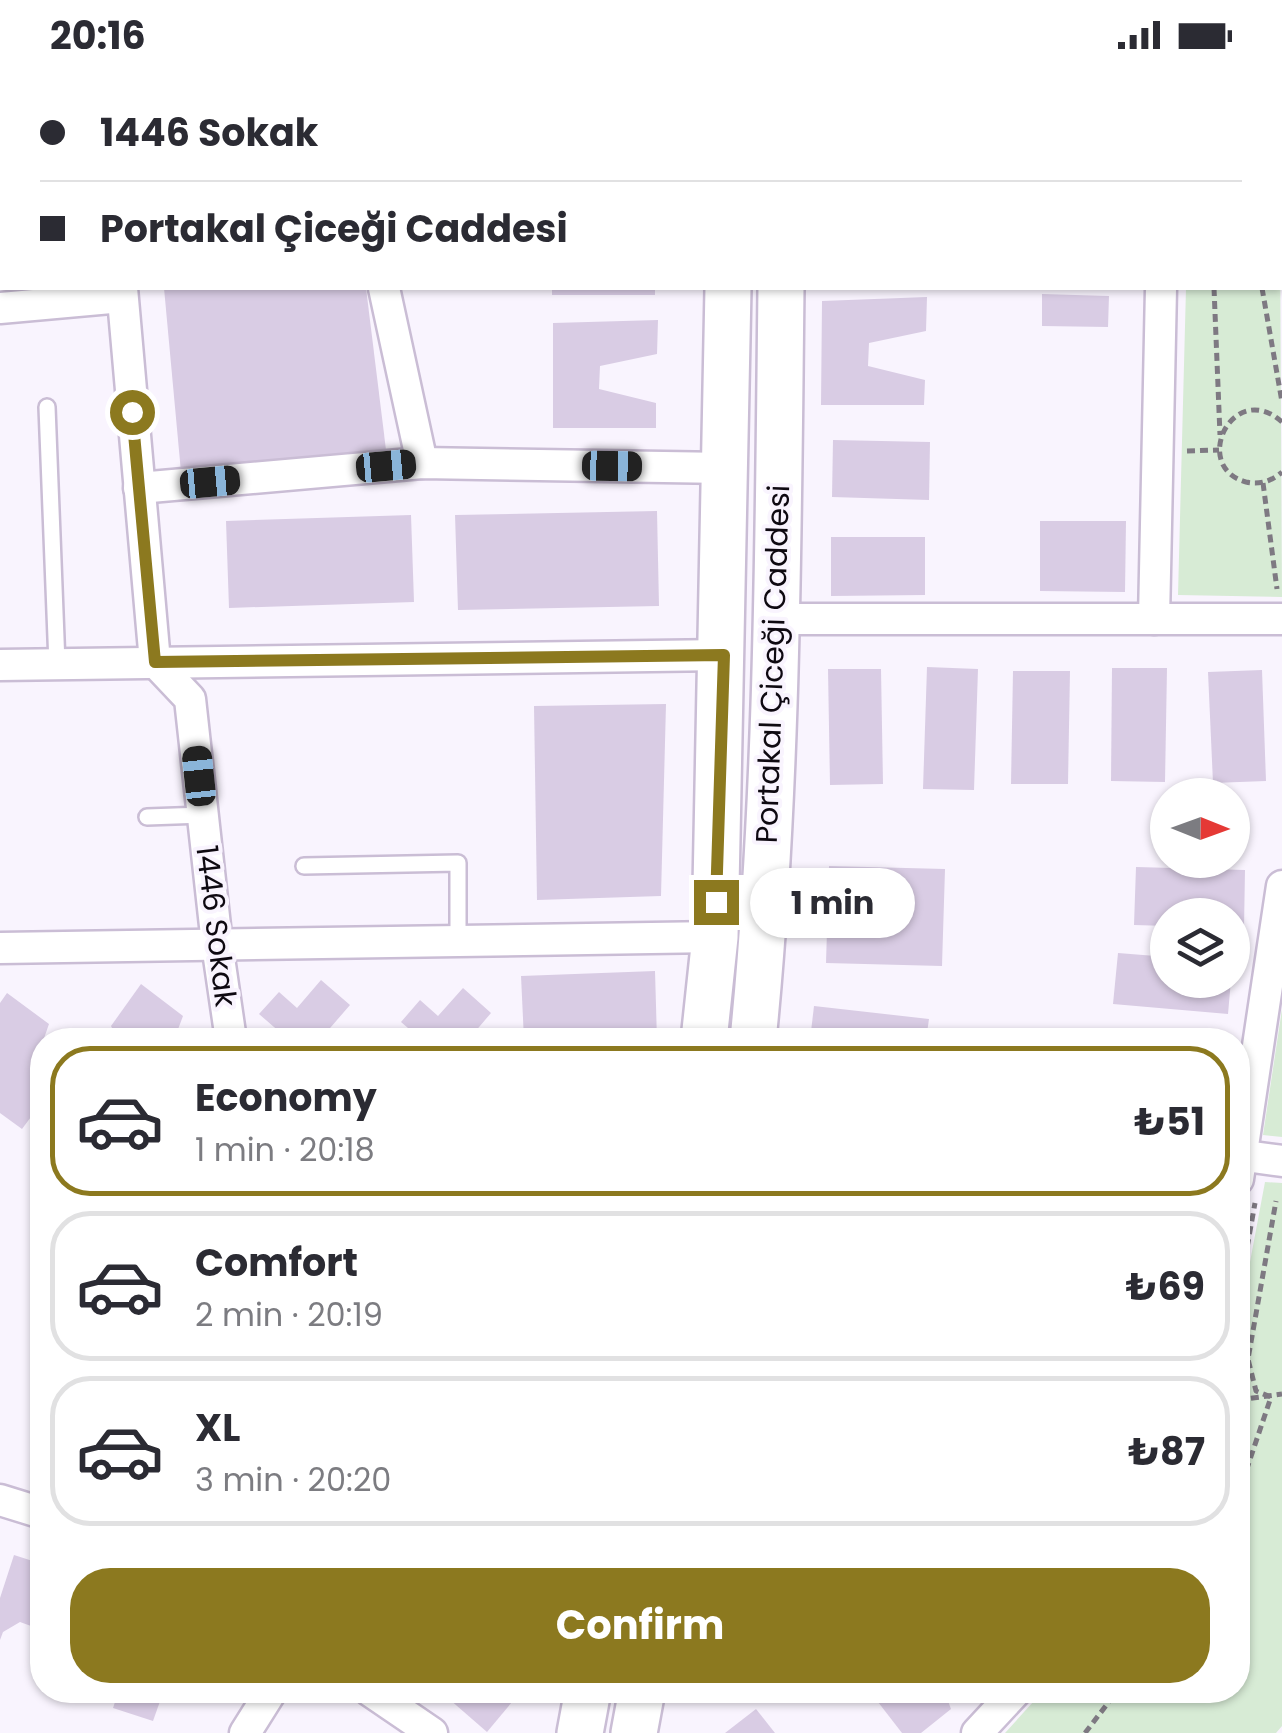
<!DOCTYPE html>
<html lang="en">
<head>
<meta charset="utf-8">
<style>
	:root { --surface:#fff; --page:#f7f7f7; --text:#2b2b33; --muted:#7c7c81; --line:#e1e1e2; --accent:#8c791f }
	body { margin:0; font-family:Poppins,sans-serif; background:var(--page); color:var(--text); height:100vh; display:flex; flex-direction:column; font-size:38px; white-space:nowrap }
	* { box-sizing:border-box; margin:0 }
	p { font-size:32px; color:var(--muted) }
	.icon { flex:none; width:55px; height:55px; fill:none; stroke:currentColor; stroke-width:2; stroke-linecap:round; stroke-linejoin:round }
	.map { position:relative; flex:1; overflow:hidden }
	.sheet { position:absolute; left:30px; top:958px; width:1220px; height:675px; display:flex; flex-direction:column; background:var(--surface); border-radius:40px; box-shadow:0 2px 8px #0004 }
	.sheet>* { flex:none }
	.top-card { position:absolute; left:0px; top:0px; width:1282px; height:220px; box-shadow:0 2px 8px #0004; display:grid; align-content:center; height:220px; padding:0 40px; background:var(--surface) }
	.needle { width:65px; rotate:91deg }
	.fabs { position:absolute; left:1150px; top:708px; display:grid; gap:20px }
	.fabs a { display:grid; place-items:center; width:100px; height:100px; border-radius:50%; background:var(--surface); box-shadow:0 2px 8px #0004; font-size:50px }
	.end { position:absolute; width:45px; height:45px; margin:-22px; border:12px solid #8c791f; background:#fff; box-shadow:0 0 0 5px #fff }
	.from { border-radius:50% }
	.bubble { position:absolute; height:70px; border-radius:35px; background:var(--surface); box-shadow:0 2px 8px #0004; font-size:32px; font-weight:700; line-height:70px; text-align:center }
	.car { position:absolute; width:30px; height:60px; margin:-30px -15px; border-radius:12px; box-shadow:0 0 8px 2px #0007; background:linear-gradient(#222 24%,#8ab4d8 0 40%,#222 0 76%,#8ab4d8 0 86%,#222 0) }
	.top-card b { display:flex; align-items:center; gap:35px; height:95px; font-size:38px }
	.top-card b+b { border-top:2px solid var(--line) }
	.top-card i { width:25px; height:25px; background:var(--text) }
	ul { padding:18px 0 0; list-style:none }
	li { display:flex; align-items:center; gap:30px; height:150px; margin:0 20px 15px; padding:0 20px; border:5px solid var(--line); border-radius:40px }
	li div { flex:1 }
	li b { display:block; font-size:38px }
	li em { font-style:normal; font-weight:700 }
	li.selected { border-color:var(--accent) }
	li>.icon { width:90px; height:90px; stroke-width:1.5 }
	.primary-button { display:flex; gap:20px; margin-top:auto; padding:20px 40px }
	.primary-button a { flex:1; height:115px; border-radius:40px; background:var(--accent); color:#fff; font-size:40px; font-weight:700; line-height:115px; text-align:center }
	.status { display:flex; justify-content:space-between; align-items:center; height:70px; padding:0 50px; background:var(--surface); direction:ltr }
	.status svg { height:28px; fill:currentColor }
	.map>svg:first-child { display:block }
	.green { fill:#d7ebd5 }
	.building { fill:#d9cce4 }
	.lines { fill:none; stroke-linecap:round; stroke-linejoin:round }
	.lane-casing { stroke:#cabdd5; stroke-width:20 }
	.street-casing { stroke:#cabdd5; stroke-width:35 }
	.primary-casing { stroke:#cabdd5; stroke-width:50 }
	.path { stroke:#7e7982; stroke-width:5; stroke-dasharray:8 5; stroke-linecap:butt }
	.lane { stroke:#fff; stroke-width:15 }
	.street { stroke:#fff; stroke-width:30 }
	.primary { stroke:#fff; stroke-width:45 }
	.route { stroke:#8c791f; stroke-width:12 }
	.labels { text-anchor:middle; stroke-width:8; stroke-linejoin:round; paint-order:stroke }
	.street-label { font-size:30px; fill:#0e0911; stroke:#f9f4fe }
</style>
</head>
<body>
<div class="status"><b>20:16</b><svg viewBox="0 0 49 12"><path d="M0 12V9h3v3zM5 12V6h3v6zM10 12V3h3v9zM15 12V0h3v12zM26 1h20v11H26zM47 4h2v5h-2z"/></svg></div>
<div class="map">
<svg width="1282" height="1663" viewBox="0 0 1282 1663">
	<rect width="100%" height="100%" fill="#f9f4fe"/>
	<!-- green -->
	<g class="green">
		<polygon points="1280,160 1282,527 1178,525 1186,218 1280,218"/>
		<polygon points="1282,939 1282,1067 1263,1065"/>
		<polygon points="1265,1112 1282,1113 1282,1656 1276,1663 1005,1663 1044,1620 1238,1620 1238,1256"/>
	</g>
	<!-- building -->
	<g class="building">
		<polygon points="164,218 366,218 387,388 182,413"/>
		<rect x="552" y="218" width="103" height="7"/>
		<polygon points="1042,224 1109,226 1108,257 1042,256"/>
		<polygon points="927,227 926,261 869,273 868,296 925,310 924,335 821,335 822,231"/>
		<polygon points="658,250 657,284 600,296 599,319 656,333 656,358 553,358 553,253"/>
		<polygon points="833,370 930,372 929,430 832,427"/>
		<polygon points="657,441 659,536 458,540 455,445"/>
		<polygon points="411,445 414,532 229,538 226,451"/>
		<polygon points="1040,451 1126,451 1125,522 1040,521"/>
		<polygon points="831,467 925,467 925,525 831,526"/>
		<polygon points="927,597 978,599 974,720 923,719"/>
		<polygon points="1112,598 1167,598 1165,712 1111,711"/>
		<polygon points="828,599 881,599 883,714 830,715"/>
		<polygon points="1262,600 1266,711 1213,713 1208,602"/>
		<polygon points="1013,601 1070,601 1068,714 1011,714"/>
		<polygon points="666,634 661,826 537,830 534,636"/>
		<polygon points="829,796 945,799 942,896 826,893"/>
		<polygon points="1136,797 1245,800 1244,858 1232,858 1232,845 1168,845 1168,856 1134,855"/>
		<polygon points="1118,883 1168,887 1168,910 1231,910 1228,944 1113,934"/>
		<polygon points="655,901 657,970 524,970 521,906"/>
		<polygon points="321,910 350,935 324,965 324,970 289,970 259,944 279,922 297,938"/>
		<polygon points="141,914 183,946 174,970 118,970 111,956"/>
		<polygon points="463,918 491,943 468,970 422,970 401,952 420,930 438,946"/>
		<polygon points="7,923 49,954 36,991 42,1000 42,1032 22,1059 0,1043 0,933"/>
		<polygon points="814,936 929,949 926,970 810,970"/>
		<polygon points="14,1485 42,1494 35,1517 42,1519 42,1560 20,1552 3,1562 0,1570 0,1528"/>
		<polygon points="119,1620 164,1620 153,1651 113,1638"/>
		<polygon points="452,1620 522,1620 487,1662 449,1629"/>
		<polygon points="886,1620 944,1620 951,1639 921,1663 902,1663 878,1632"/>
		<polygon points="756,1639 775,1663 725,1663"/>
	</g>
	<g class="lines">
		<!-- lane casing -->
		<g class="lane-casing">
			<g id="lane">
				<polyline points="47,337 57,594"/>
				<polyline points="147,747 203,745"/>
				<polyline points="304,796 458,793 458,871"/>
			</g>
		</g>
		<!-- street casing -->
		<g class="street-casing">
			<g id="street">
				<polyline points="102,0 102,2"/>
				<polyline points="337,0 337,2"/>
				<polyline points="1262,0 1262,2"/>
				<polyline points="1162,2 1162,0"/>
				<polyline points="1280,85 1282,95"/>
				<polyline points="122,218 155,592 190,629 217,874 231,970"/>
				<polyline points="384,218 422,393"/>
				<polyline points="0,238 122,227"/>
				<polyline points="139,418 422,393 726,398"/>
				<polyline points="777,549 1282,549"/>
				<polyline points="1154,549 1161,218"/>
				<polyline points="0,595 723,585"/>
				<polyline points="0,878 715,867"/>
				<polyline points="1238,1085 1282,1091"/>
				<polyline points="1238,1109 1282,816"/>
				<polyline points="0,1430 42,1443"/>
				<polyline points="369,1620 432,1663"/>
				<polyline points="245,1663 272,1620"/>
				<polyline points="977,1663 1017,1620"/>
			</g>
		</g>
		<!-- primary casing -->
		<g class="primary-casing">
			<g id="primary">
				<polyline points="731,2 731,0"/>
				<polyline points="784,2 784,0"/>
				<polyline points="704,970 715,867 728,218"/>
				<path d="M753 970C778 720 778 468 781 218"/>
				<polyline points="580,1663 588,1620"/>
				<polyline points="634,1663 642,1620"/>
			</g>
		</g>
		<!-- path -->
		<g class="path">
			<polyline points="1221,0 1221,2"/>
			<polyline points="1214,218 1220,365"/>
			<polyline points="1262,218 1282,332"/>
			<path d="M1282 352C1233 308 1190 397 1246 412 1260 415 1272 411 1282 402"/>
			<polyline points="1187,381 1219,380"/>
			<polyline points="1263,413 1277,519"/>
			<polyline points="1238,1228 1255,1133"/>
			<polyline points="1238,1330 1282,1324"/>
			<polyline points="1238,1425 1271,1327 1256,1321 1248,1289 1276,1131"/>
			<polyline points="1085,1663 1118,1620"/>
		</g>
		<!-- lane -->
		<use href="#lane" class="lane"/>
		<!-- street -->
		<use href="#street" class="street"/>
		<!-- primary -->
		<use href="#primary" class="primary"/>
	</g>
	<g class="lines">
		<!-- route -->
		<polyline class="route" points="132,342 155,592 724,585 716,832"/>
	</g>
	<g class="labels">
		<!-- street labels -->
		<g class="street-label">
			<text transform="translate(773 594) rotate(-88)" y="10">Portakal Çiceği Caddesi</text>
			<text transform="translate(216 856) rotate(83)" y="10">1446 Sokak</text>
		</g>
	</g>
</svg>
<div class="fabs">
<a><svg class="needle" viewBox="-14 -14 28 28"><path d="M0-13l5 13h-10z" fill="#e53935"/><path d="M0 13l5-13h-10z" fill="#7c7c81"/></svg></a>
<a><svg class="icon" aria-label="layers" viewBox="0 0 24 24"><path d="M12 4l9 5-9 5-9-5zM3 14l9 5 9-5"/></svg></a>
</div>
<i class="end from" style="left:132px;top:342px"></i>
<i class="end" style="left:716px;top:832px"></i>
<div class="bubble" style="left:750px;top:798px;width:165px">1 min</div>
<i class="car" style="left:386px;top:396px;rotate:85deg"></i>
<i class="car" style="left:612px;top:396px;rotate:91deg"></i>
<i class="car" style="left:210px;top:412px;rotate:85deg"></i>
<i class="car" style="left:199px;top:706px;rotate:354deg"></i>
<div class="top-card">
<b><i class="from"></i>1446 Sokak</b>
<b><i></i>Portakal Çiceği Caddesi</b>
</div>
<section class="sheet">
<ul>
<li class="selected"><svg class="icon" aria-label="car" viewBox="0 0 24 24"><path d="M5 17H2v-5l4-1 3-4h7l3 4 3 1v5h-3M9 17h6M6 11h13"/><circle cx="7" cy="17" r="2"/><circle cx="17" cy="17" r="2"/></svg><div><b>Economy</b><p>1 min · 20:18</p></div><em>₺51</em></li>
<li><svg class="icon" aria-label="car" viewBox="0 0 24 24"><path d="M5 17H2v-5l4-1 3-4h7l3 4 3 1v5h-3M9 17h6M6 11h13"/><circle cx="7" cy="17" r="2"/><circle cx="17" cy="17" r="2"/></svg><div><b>Comfort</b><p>2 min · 20:19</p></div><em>₺69</em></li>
<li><svg class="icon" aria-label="car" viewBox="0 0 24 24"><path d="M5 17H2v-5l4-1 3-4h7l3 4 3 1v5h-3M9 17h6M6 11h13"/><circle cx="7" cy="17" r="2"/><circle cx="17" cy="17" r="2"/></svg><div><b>XL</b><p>3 min · 20:20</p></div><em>₺87</em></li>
</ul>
<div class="primary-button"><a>Confirm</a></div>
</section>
</div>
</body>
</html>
